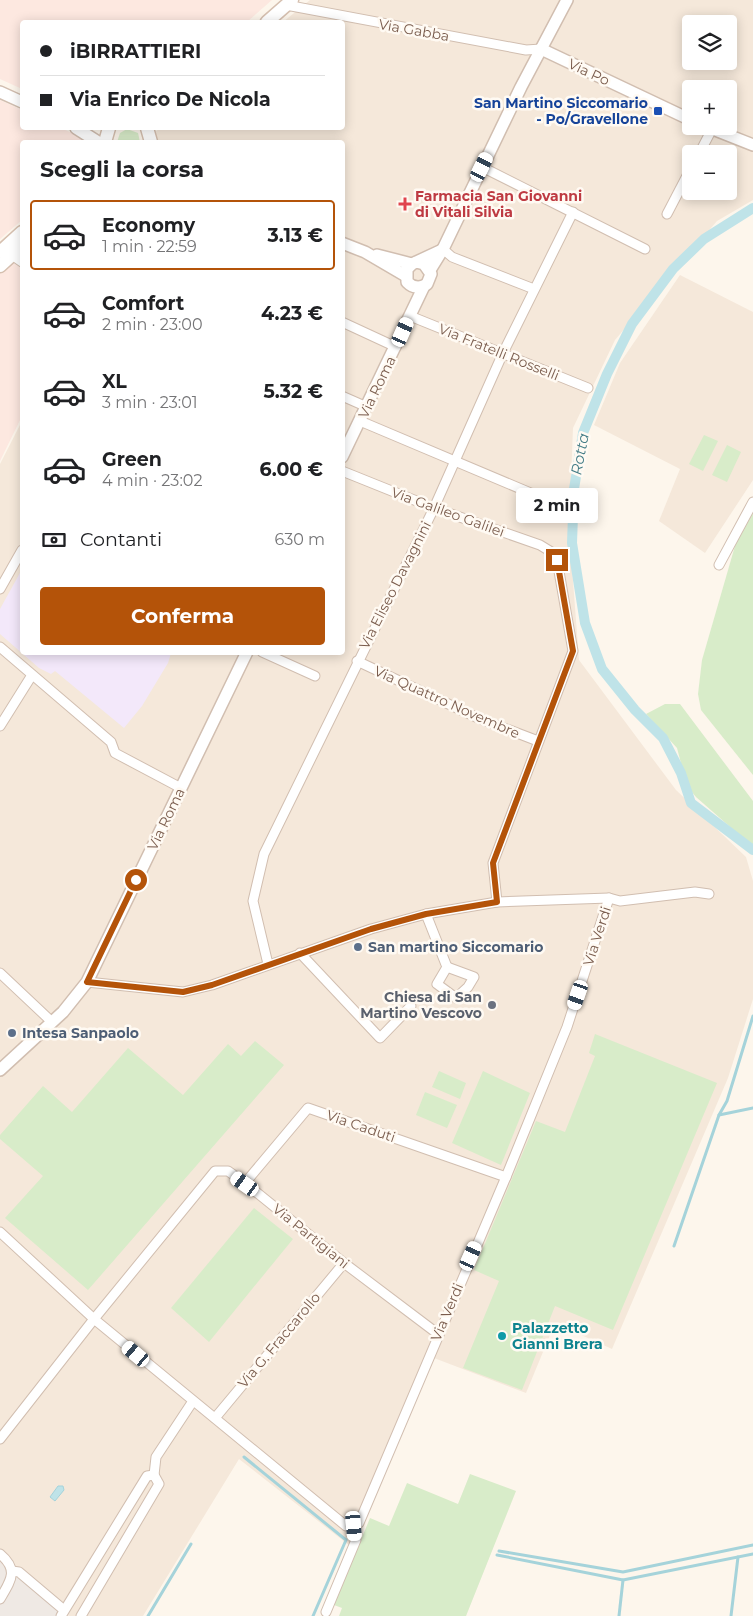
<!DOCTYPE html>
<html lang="it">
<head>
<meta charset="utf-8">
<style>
	:root { --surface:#fff; --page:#f2f2f2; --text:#202124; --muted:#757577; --line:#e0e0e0; --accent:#b45309 }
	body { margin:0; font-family:Montserrat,sans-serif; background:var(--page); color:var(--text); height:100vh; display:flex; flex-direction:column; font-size:19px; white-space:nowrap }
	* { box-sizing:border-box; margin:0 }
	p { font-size:16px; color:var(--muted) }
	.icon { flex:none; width:28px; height:28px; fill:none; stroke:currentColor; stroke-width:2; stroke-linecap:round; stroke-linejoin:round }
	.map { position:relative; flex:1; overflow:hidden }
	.panel { position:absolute; left:20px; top:140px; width:325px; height:515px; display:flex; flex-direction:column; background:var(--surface); border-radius:5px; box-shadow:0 2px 12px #0003 }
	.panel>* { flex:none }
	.guide { position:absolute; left:20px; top:20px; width:325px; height:110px; border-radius:5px; box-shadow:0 2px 12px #0003; display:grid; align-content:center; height:110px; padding:0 20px; background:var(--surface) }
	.fabs { position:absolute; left:682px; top:15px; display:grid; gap:10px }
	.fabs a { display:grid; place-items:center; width:55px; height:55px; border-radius:5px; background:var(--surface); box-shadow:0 2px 12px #0003; font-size:25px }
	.end { position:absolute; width:22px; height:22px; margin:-11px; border:6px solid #b45309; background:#fff; box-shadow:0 0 0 2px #fff }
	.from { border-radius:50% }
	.bubble { position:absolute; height:35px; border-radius:5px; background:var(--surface); box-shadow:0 2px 12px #0003; font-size:16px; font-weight:700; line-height:35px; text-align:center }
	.car { position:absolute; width:15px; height:30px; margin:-15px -8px; border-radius:6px; box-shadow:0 0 4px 1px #0007; background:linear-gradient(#fff 24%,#345 0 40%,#fff 0 76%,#345 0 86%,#fff 0) }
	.guide b { display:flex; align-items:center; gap:18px; height:48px; font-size:19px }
	.guide b+b { border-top:1px solid var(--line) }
	.guide i { width:12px; height:12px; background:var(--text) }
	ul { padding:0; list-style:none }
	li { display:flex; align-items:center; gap:15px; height:70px; margin:0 10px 8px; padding:0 10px; border:2px solid transparent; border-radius:5px }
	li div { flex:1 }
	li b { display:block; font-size:19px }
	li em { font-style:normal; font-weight:700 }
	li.on { border-color:var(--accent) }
	li>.icon { width:45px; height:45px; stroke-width:1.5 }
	h2 { padding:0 20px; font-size:22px; line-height:60px }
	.pay { display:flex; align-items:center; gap:12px; height:55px; padding:0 20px; font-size:19px }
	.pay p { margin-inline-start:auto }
	.action { display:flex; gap:10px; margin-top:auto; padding:10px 20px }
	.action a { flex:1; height:58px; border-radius:5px; background:var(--accent); color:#fff; font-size:20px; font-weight:700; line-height:58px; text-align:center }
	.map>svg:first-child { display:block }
	.residential { fill:#f5e8da; fill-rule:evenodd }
	.commercial { fill:#fde8e0 }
	.industrial { fill:#efe9e4 }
	.education { fill:#f3e8fa }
	.green { fill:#d8ecc9 }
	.water { fill:#bfe3e8; stroke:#a5d3da }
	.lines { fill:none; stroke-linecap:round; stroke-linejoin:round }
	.stream { stroke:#a5d3da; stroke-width:3 }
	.canal { stroke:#bfe3e8; stroke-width:10 }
	.minor-casing { stroke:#d1beb0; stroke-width:11 }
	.tertiary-casing { stroke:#d1beb0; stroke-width:14 }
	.secondary-casing { stroke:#d6c0b0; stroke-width:15 }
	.minor { stroke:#fff; stroke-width:9 }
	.tertiary { stroke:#fff; stroke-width:11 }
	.secondary { stroke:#fff; stroke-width:12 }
	.route { stroke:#b45309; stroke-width:6 }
	.transit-dot { fill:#1a4fb4; stroke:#fffaf3; stroke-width:2 }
	.health-dot { fill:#e0444e; stroke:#fffaf3; stroke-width:2 }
	.service-dot { fill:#5c6f8a; stroke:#fffaf3; stroke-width:2 }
	.worship-dot { fill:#6b7280; stroke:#fffaf3; stroke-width:2 }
	.culture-dot { fill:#0f9aa8; stroke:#fffaf3; stroke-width:2 }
	.labels { text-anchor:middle; stroke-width:5; stroke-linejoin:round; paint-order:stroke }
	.street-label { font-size:14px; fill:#7a5c4d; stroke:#fffaf3 }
	.transit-label { font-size:14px; font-weight:bold; fill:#164399; stroke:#fffaf3; text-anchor:end }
	.health-label { font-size:14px; font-weight:bold; fill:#be3a42; stroke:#fffaf3; text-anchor:start }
	.service-label { font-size:14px; font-weight:bold; fill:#4e5e75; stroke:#fffaf3; text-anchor:start }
	.worship-label { font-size:14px; font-weight:bold; fill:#5b616d; stroke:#fffaf3; text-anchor:end }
	.culture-label { font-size:14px; font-weight:bold; fill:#0d838f; stroke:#fffaf3; text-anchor:start }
	.water-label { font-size:15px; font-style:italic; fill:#437c86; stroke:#fffaf3 }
</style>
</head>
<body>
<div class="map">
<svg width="753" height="1616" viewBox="0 0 753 1616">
	<rect width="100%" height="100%" fill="#fdf6ec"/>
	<!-- residential -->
	<g class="residential">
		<path d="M310 0H753V200L717 221 615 340 573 428 569 528 579 660 676 790 746 857 753 881V999L728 1078 612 1349 555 1323 526 1393 434 1358 350 1546 239 1459 143 1616H69L0 1552V464L22 421V652H342V142H143L160 128H342V22H283ZM691 24H729V61H691ZM691 89H729V126H691ZM691 154H729V191H691Z"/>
		<polygon points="680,275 753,312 753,480 705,553 659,521 680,469 594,425 620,363"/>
	</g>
	<!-- commercial -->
	<g class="commercial">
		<polygon points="0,0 272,0 247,22 22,22 22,89 0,79"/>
		<polygon points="0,100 22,110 22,128 61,128 85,139 85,142 22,142 22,220 0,239"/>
		<polygon points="19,263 22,266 22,416 0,461 0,264"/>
	</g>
	<!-- industrial -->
	<polygon class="industrial" points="0,1557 63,1616 0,1616"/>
	<!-- education -->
	<polygon class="education" points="21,571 22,652 171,653 168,663 142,706 124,728 55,671 51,674 39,668 0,634 0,609"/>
	<!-- green -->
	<g class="green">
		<polygon points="127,129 138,133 140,142 117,142 120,133"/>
		<polygon points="704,435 718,441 703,471 689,464"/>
		<polygon points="727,445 741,452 727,482 712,475"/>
		<polygon points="753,513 753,775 701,710 698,694 702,660 737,539"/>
		<polygon points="665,704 680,704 753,801 753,847 696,797 687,786 677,748 646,714"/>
		<polygon points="595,1034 717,1083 613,1330 555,1306 522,1390 463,1368 499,1281 474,1270 536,1121 565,1132 595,1056 589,1053"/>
		<polygon points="255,1041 284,1065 88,1290 5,1218 43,1176 0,1139 0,1135 43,1086 72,1112 128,1048 183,1095 228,1044 241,1056"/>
		<polygon points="439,1071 466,1083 460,1099 432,1087"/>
		<polygon points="483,1071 530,1093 501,1165 452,1143"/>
		<polygon points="425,1092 457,1105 447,1128 416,1115"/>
		<polygon points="254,1208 293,1239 209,1342 171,1308"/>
		<polygon points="470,1474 516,1491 466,1616 339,1616 342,1608 334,1605 370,1518 389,1526 407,1483 458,1504"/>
	</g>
	<!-- water -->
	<polygon class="water" points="58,1486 63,1486 64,1490 55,1501 50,1497"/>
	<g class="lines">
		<!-- stream -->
		<g class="stream">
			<polyline points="719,1115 753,1108"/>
			<polyline points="674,1246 719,1115 727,1101 753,1016"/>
			<polyline points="244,1457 346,1540 313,1616"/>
			<polyline points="499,1551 623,1572 753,1545"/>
			<polyline points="497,1555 623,1580 753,1554"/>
			<polyline points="148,1616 191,1544"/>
			<polyline points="619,1616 623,1580"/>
			<polyline points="731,1616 738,1557"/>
		</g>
		<!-- canal -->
		<polyline class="canal" points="753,208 704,239 673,269 632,324 607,374 583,433 574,489 572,543 585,623 602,669 635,710 663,738 681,773 691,803 753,850"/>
		<!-- minor casing -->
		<g class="minor-casing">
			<g id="minor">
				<polyline points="286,5 526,50 541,49"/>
				<polyline points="699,154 712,129"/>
				<polyline points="482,167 645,249"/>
				<polyline points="667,214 691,168"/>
				<polyline points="443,249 452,257 534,289"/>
				<polyline points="12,255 22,262"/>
				<polyline points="410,316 588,388"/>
				<polyline points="342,322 396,347"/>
				<polyline points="342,396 367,407"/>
				<polyline points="360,421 559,505"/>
				<polyline points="342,471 434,508 540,545 553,553 557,560 573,651 493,863 497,902"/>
				<polyline points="719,565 753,502"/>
				<polyline points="0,589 22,550"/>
				<polyline points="0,647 111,742 115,753 181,788"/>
				<polyline points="262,652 315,676"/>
				<polyline points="357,661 478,718 538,741"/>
				<polyline points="0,726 32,675"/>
				<polyline points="426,914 447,967"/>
				<polyline points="300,953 380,1038 411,1006"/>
				<polyline points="268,964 253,901 264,854 434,508 503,353 573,212"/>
				<polygon points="447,967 474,977 468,987 456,998 437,984"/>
				<polyline points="0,973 52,1022"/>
				<polyline points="87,982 183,992 212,985 371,929 426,914 497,902 609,898 620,901 695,892 709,894"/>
				<polyline points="245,1183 308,1108 506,1177"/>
				<polyline points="0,1232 94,1319 346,1526 355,1526"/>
				<polyline points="215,1418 344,1263"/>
				<polyline points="0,1439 94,1319 215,1171 228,1171 245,1183 344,1263 438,1334"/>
				<polyline points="154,1475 156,1457 193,1401"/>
				<path d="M0 1554C19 1570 11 1580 0 1599"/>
				<polyline points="12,1571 19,1572 64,1610"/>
				<polyline points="326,1612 356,1540 355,1526 359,1523 506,1177 567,1027 609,898"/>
				<polyline points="61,1616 147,1476 154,1475 159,1484 81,1616"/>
			</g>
		</g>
		<!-- tertiary casing -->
		<g class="tertiary-casing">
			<g id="tertiary">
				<polyline points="541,49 691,120"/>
				<polyline points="0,92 22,102"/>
				<polyline points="705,126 753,145"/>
				<polyline points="76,128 98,142"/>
				<polyline points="342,243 365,252 406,276"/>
				<polyline points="377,255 412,264"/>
				<path d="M416 262 424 264 431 274 427 284C420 289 413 288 407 282V269L412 264 442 250"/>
				<polyline points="430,270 443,249 521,87 567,0"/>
				<polyline points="342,457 424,286"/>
				<polyline points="0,1070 63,1012 87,982 247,652"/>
			</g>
		</g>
		<!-- secondary casing -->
		<g class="secondary-casing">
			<g id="secondary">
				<polyline points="267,22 292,0"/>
				<polyline points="147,128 151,142"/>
				<polyline points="105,142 109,128"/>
				<polyline points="0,252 22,232"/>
				<polyline points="0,266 22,246"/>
			</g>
		</g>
		<!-- minor -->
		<use href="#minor" class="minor"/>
		<!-- tertiary -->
		<use href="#tertiary" class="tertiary"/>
		<!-- secondary -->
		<use href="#secondary" class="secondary"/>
	</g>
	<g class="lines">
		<!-- route -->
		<polyline class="route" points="136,880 87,982 183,992 212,985 371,929 426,914 497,902 493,863 573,651 557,560"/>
	</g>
	<!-- markers -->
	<rect class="transit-dot" x="653" y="106" width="10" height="10" rx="2.5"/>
	<path class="health-dot" d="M402.5 196.5h5v5h5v5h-5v5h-5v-5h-5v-5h5z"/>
	<g class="service-dot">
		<circle cx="358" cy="947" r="5"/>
		<circle cx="12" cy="1033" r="5"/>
	</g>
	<circle class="worship-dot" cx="492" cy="1005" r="5"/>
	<circle class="culture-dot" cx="502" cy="1336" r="5"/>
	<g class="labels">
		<!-- street labels -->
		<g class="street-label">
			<text transform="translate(414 30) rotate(10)" y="5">Via Gabba</text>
			<text transform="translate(589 72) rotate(25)" y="5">Via Po</text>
			<text transform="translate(499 352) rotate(22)" y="5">Via Fratelli Rosselli</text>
			<text transform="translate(377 387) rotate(-64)" y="5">Via Roma</text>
			<text transform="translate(448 512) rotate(20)" y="5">Via Galileo Galilei</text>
			<text transform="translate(395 585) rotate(-63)" y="5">Via Eliseo Davagnini</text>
			<text transform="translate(447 702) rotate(24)" y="5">Via Quattro Novembre</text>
			<text transform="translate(166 819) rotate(-64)" y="5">Via Roma</text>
			<text transform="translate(597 936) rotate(-72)" y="5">Via Verdi</text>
			<text transform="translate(361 1126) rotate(19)" y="5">Via Caduti</text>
			<text transform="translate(311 1236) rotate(39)" y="5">Via Partigiani</text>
			<text transform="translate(447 1312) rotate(-67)" y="5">Via Verdi</text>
			<text transform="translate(279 1340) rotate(-50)" y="5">Via G. Fraccarollo</text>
		</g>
		<!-- transit labels -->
		<g class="transit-label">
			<text x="648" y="108">San Martino Siccomario<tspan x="648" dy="16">- Po/Gravellone</tspan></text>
		</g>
		<!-- health labels -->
		<g class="health-label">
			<text x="415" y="201">Farmacia San Giovanni<tspan x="415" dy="16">di Vitali Silvia</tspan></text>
		</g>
		<!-- service labels -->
		<g class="service-label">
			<text x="368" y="952">San martino Siccomario</text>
			<text x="22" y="1038">Intesa Sanpaolo</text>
		</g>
		<!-- worship labels -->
		<g class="worship-label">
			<text x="482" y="1002">Chiesa di San<tspan x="482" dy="16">Martino Vescovo</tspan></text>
		</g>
		<!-- culture labels -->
		<g class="culture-label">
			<text x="512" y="1333">Palazzetto<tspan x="512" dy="16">Gianni Brera</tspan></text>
		</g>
		<!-- water labels -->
		<g class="water-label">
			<text transform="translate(580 454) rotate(-79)" y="5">Rotta</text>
		</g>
	</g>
</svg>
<div class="fabs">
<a><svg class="icon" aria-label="layers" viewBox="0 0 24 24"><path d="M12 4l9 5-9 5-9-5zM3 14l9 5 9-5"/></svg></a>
<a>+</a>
<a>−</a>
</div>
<i class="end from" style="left:136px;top:880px"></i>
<i class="end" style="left:557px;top:560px"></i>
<div class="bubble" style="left:516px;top:488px;width:82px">2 min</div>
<i class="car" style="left:482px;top:167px;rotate:26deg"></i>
<i class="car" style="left:403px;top:332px;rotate:24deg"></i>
<i class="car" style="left:578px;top:995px;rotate:199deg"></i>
<i class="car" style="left:245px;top:1184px;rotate:305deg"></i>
<i class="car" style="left:471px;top:1256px;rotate:24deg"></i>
<i class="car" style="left:136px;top:1354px;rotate:310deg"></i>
<i class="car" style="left:354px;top:1526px;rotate:175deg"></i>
<div class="guide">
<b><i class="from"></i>iBIRRATTIERI</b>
<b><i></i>Via Enrico De Nicola</b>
</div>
<section class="panel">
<h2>Scegli la corsa</h2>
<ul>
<li class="on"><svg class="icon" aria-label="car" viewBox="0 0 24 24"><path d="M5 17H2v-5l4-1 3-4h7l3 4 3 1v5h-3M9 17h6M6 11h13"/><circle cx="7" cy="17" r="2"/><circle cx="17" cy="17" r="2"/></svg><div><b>Economy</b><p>1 min · 22:59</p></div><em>3.13 €</em></li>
<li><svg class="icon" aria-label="car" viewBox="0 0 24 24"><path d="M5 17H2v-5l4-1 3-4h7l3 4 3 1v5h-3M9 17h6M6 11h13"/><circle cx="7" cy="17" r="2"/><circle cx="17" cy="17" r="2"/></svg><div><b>Comfort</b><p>2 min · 23:00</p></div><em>4.23 €</em></li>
<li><svg class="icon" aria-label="car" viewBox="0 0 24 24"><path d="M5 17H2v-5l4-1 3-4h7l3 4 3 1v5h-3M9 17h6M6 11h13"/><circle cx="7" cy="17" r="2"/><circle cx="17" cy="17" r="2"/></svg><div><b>XL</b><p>3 min · 23:01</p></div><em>5.32 €</em></li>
<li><svg class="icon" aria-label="car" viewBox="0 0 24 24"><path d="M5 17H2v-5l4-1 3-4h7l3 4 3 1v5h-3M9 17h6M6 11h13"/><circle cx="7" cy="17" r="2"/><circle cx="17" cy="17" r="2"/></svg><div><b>Green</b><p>4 min · 23:02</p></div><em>6.00 €</em></li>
</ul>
<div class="pay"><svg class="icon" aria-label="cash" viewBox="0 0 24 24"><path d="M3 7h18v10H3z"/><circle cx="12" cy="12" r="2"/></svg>Contanti<p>630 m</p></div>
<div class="action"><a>Conferma</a></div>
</section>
</div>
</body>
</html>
